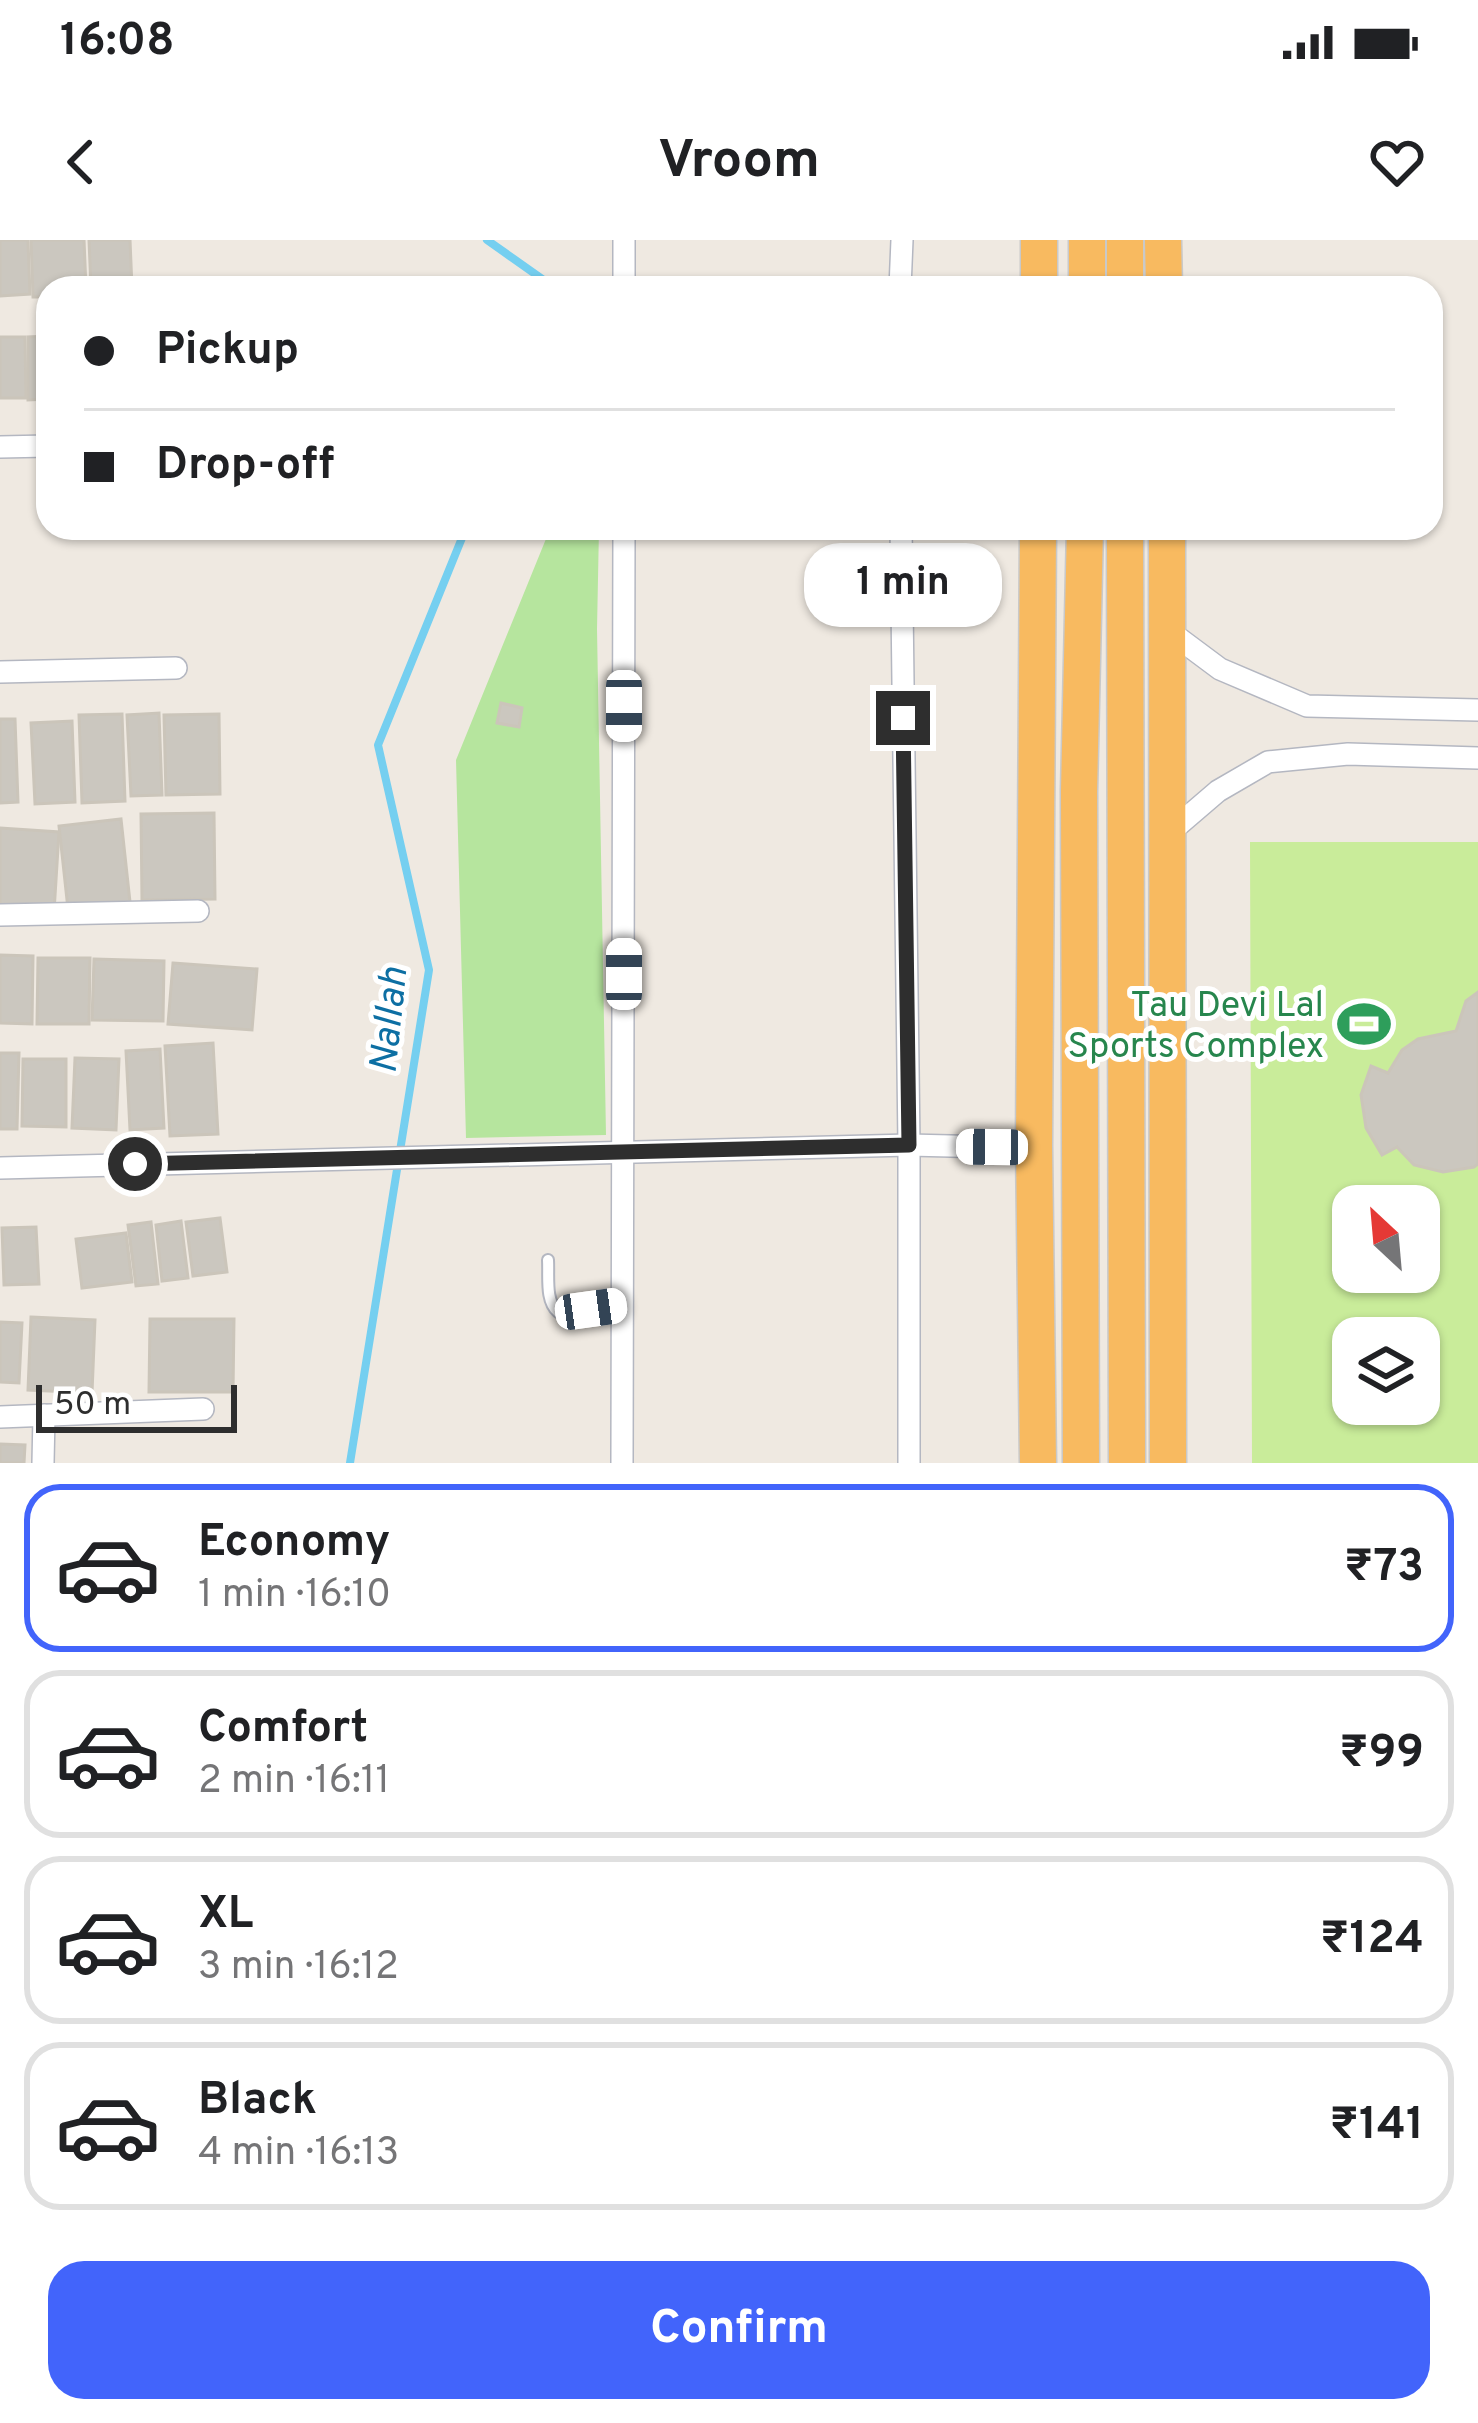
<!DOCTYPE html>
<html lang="en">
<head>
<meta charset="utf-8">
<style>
	:root { --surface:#fff; --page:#f6f6f6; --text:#202124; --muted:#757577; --line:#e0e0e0; --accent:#4264fb }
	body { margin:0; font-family:Overpass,sans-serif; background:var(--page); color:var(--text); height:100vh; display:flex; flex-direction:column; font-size:45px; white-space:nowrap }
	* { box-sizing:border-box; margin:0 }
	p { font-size:39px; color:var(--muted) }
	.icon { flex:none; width:66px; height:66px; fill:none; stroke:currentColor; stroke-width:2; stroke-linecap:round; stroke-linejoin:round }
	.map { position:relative; height:1223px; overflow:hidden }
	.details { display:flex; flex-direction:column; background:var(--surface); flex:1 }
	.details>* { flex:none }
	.banner { position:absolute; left:36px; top:36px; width:1407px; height:264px; border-radius:36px; box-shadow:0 3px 9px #0004; display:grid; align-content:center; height:264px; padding:0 48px; background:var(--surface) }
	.needle { width:78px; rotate:334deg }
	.controls { position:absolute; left:1332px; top:945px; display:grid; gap:24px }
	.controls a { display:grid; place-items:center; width:108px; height:108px; border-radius:24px; background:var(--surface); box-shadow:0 3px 9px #0004; font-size:60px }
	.scale { position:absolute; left:36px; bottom:30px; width:201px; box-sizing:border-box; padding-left:12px; border:6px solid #2e2e2e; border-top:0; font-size:33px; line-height:42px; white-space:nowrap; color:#2e2e2e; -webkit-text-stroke:9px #fff; paint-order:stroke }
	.end { position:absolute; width:54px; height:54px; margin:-27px; border:15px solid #2e2e2e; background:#fff; box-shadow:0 0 0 6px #fff }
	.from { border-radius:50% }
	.bubble { position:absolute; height:84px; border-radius:36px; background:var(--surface); box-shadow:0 3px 9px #0004; font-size:39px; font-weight:700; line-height:84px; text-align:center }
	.car { position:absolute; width:36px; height:72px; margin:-36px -18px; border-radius:15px; box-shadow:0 0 9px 3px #0007; background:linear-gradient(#fff 24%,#345 0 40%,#fff 0 76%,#345 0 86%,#fff 0) }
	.banner b { display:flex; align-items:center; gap:42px; height:114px; font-size:45px }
	.banner b+b { border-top:3px solid var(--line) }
	.banner i { width:30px; height:30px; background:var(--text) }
	ul { padding:21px 0 0; list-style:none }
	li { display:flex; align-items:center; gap:36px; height:168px; margin:0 24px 18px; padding:0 24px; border:6px solid var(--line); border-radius:36px }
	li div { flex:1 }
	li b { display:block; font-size:45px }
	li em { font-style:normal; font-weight:700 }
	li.active { border-color:var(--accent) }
	li>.icon { width:108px; height:108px; stroke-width:1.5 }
	.cta { display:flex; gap:24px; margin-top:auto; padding:24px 48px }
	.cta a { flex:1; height:138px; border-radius:36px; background:var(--accent); color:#fff; font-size:48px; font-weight:700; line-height:138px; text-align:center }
	.status { display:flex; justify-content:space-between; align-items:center; height:84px; padding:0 60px; background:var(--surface); direction:ltr }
	.status svg { height:33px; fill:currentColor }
	header { display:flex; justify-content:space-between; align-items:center; height:156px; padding:0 48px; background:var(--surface); font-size:54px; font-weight:700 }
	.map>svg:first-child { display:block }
	.green { fill:#b6e59e }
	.pitch { fill:#c9ec9a; fill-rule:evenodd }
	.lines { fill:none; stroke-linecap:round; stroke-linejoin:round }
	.stream { stroke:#75cff0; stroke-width:8 }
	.building { fill:#cbc7bf; stroke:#cbc5ba; stroke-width:3 }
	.service-casing { stroke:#b4b7c1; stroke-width:14 }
	.minor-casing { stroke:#b4b7c1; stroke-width:24 }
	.trunk-casing { stroke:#c9c9c9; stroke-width:39 }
	.service { stroke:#fff; stroke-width:10 }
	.minor { stroke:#fff; stroke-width:21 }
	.trunk { stroke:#f8ba60; stroke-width:36 }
	.route { stroke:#2e2e2e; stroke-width:15 }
	.labels { text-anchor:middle; stroke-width:10; stroke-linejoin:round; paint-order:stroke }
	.leisure-label { font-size:36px; fill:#27864d; stroke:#fff; text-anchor:end }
	.water-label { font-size:39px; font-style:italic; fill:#0d6fa3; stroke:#fff }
</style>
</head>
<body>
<div class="status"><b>16:08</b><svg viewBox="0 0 49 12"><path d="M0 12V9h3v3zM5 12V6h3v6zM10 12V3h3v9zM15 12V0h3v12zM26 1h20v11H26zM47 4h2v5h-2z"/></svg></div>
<header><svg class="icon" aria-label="back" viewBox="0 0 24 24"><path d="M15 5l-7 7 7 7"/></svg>Vroom<svg class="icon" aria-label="heart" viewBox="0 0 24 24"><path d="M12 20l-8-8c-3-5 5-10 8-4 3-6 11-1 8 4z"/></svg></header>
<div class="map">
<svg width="1478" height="1223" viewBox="0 0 1478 1223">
	<rect width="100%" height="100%" fill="#efe9e1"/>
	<!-- green -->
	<polygon class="green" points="599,288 597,389 606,895 466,898 456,520 550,289"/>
	<!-- pitch -->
	<path class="pitch" d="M1250 602H1478V1223H1252ZM1353 966H1419V1032H1353ZM1353 1098H1419V1164H1353Z"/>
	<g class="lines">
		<!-- stream -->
		<g class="stream">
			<polyline points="487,0 555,48"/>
			<polyline points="350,1223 429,730 378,505 466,288"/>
		</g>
	</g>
	<!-- building -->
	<g class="building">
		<polygon points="0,0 28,0 30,54 0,56"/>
		<polygon points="31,0 84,0 86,48 48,48 48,57 33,57"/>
		<polygon points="89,0 130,0 132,48 91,48"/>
		<polygon points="48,96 48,159 28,160 28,97"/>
		<polygon points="0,97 25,97 26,158 0,158"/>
		<polygon points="501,463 522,468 519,487 497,483"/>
		<polygon points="159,473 162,555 131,556 127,475"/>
		<polygon points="122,474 125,561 82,563 79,475"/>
		<polygon points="219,474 220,554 166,555 164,475"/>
		<polygon points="0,479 15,479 18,562 0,563"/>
		<polygon points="72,481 75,562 35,564 31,483"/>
		<polygon points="214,573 215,659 142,660 141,574"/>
		<polygon points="121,579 130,662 68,669 59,586"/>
		<polygon points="0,588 59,592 54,672 0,669"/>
		<polygon points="0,715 33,716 32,784 0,783"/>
		<polygon points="38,718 90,718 89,784 37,784"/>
		<polygon points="94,719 164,721 163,781 92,780"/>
		<polygon points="173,723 257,729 252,790 168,784"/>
		<polygon points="1478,752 1478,924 1474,927 1443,932 1414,925 1397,907 1382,915 1366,888 1361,855 1371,826 1388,833 1402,810 1418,799 1456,791 1466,761"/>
		<polygon points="213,803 218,894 170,896 165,806"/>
		<polygon points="160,809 164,888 130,890 126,811"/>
		<polygon points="0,813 19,813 17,889 0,889"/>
		<polygon points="75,818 119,819 116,890 72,888"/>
		<polygon points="23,819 66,819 66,887 22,886"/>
		<polygon points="220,978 227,1032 193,1036 186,982"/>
		<polygon points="181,981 188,1038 162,1041 156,985"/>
		<polygon points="151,982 158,1044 136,1046 128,985"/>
		<polygon points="36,987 39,1044 4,1045 2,988"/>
		<polygon points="126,993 132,1042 82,1048 76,999"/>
		<polygon points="31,1077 95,1080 92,1153 28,1150"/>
		<polygon points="150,1079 234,1079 233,1152 149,1152"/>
		<polygon points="0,1082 22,1083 19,1143 0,1142"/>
		<polygon points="0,1204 25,1205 24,1223 0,1223"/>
	</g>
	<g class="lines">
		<!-- service casing -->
		<g class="service-casing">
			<path id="service" d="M548 1020C549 1037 545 1061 558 1072L623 1064"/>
		</g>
		<!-- minor casing -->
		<g class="minor-casing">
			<g id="minor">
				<polyline points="624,0 624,48"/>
				<polyline points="900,48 902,0"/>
				<polyline points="0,207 48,206"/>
				<polyline points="901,288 909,905 909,1223"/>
				<polyline points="1169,391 1220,429 1307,466 1478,470"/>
				<polyline points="0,432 176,428"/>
				<polyline points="1169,593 1218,551 1268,522 1348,514 1478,518"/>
				<polyline points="0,675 198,671"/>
				<polyline points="0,928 909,905 992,907"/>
				<polyline points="0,1177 203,1169"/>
				<polyline points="43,1223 44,1175"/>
				<polyline points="622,1223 624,288"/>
			</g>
		</g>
		<!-- trunk casing -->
		<g class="trunk-casing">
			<g id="trunk">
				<polyline points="1087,0 1087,48"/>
				<polyline points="1163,0 1164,48"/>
				<polyline points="1039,48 1039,0"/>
				<polyline points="1125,48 1125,0"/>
				<polyline points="1125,288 1127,1223"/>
				<polyline points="1167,288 1168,1223"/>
				<polyline points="1038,1223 1034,906 1038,288"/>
				<polyline points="1081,1223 1079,551 1085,288"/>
			</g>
		</g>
		<!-- service -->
		<use href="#service" class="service"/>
		<!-- minor -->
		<use href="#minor" class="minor"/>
		<!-- trunk -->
		<use href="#trunk" class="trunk"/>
	</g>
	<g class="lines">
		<!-- route -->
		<polyline class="route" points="135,924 909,905 903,478"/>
	</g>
	<!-- icons -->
	<defs>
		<g id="stadium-bare" transform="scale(4.14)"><path d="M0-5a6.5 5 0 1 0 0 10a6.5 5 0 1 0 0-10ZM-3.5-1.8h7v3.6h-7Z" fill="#2e9e5b" stroke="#fff" stroke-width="2.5" paint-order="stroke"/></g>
	</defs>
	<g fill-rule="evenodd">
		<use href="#stadium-bare" x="1364" y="784"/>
	</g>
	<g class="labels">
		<!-- leisure labels -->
		<g class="leisure-label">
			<text x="1324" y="776">Tau Devi Lal<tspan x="1324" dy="41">Sports Complex</tspan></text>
		</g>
		<!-- water labels -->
		<g class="water-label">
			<text transform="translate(387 780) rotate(-84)" y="14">Nallah</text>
		</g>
	</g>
</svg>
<div class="controls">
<a><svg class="needle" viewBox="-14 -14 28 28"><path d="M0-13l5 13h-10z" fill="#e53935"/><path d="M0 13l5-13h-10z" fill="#757577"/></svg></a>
<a><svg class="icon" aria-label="layers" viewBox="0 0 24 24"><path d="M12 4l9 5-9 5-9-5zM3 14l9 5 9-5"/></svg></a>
</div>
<div class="scale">50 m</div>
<i class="end from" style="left:135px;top:924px"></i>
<i class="end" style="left:903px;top:478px"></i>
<div class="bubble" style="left:804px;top:303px;width:198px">1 min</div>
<i class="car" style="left:624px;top:466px;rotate:180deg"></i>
<i class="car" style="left:624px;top:734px;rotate:0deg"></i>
<i class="car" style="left:992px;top:907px;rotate:271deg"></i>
<i class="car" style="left:591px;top:1069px;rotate:82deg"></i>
<div class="banner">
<b><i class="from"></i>Pickup</b>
<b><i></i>Drop-off</b>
</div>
</div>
<section class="details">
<ul>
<li class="active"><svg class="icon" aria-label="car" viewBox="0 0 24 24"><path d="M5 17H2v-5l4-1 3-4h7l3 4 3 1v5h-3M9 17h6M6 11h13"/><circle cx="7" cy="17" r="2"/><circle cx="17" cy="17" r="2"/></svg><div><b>Economy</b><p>1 min · 16:10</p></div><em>₹73</em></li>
<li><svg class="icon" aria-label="car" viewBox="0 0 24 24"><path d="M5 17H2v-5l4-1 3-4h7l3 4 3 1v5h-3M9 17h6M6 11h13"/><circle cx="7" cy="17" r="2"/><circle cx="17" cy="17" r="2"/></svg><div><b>Comfort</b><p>2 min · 16:11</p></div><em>₹99</em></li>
<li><svg class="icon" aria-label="car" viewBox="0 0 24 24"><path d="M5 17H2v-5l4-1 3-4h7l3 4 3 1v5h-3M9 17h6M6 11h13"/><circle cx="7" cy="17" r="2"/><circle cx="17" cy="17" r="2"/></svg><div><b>XL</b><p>3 min · 16:12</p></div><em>₹124</em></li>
<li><svg class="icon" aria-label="car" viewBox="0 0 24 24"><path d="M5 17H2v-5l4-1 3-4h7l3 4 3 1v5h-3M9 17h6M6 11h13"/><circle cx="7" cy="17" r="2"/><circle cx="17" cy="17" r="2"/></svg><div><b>Black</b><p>4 min · 16:13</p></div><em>₹141</em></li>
</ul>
<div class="cta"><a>Confirm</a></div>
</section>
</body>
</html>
